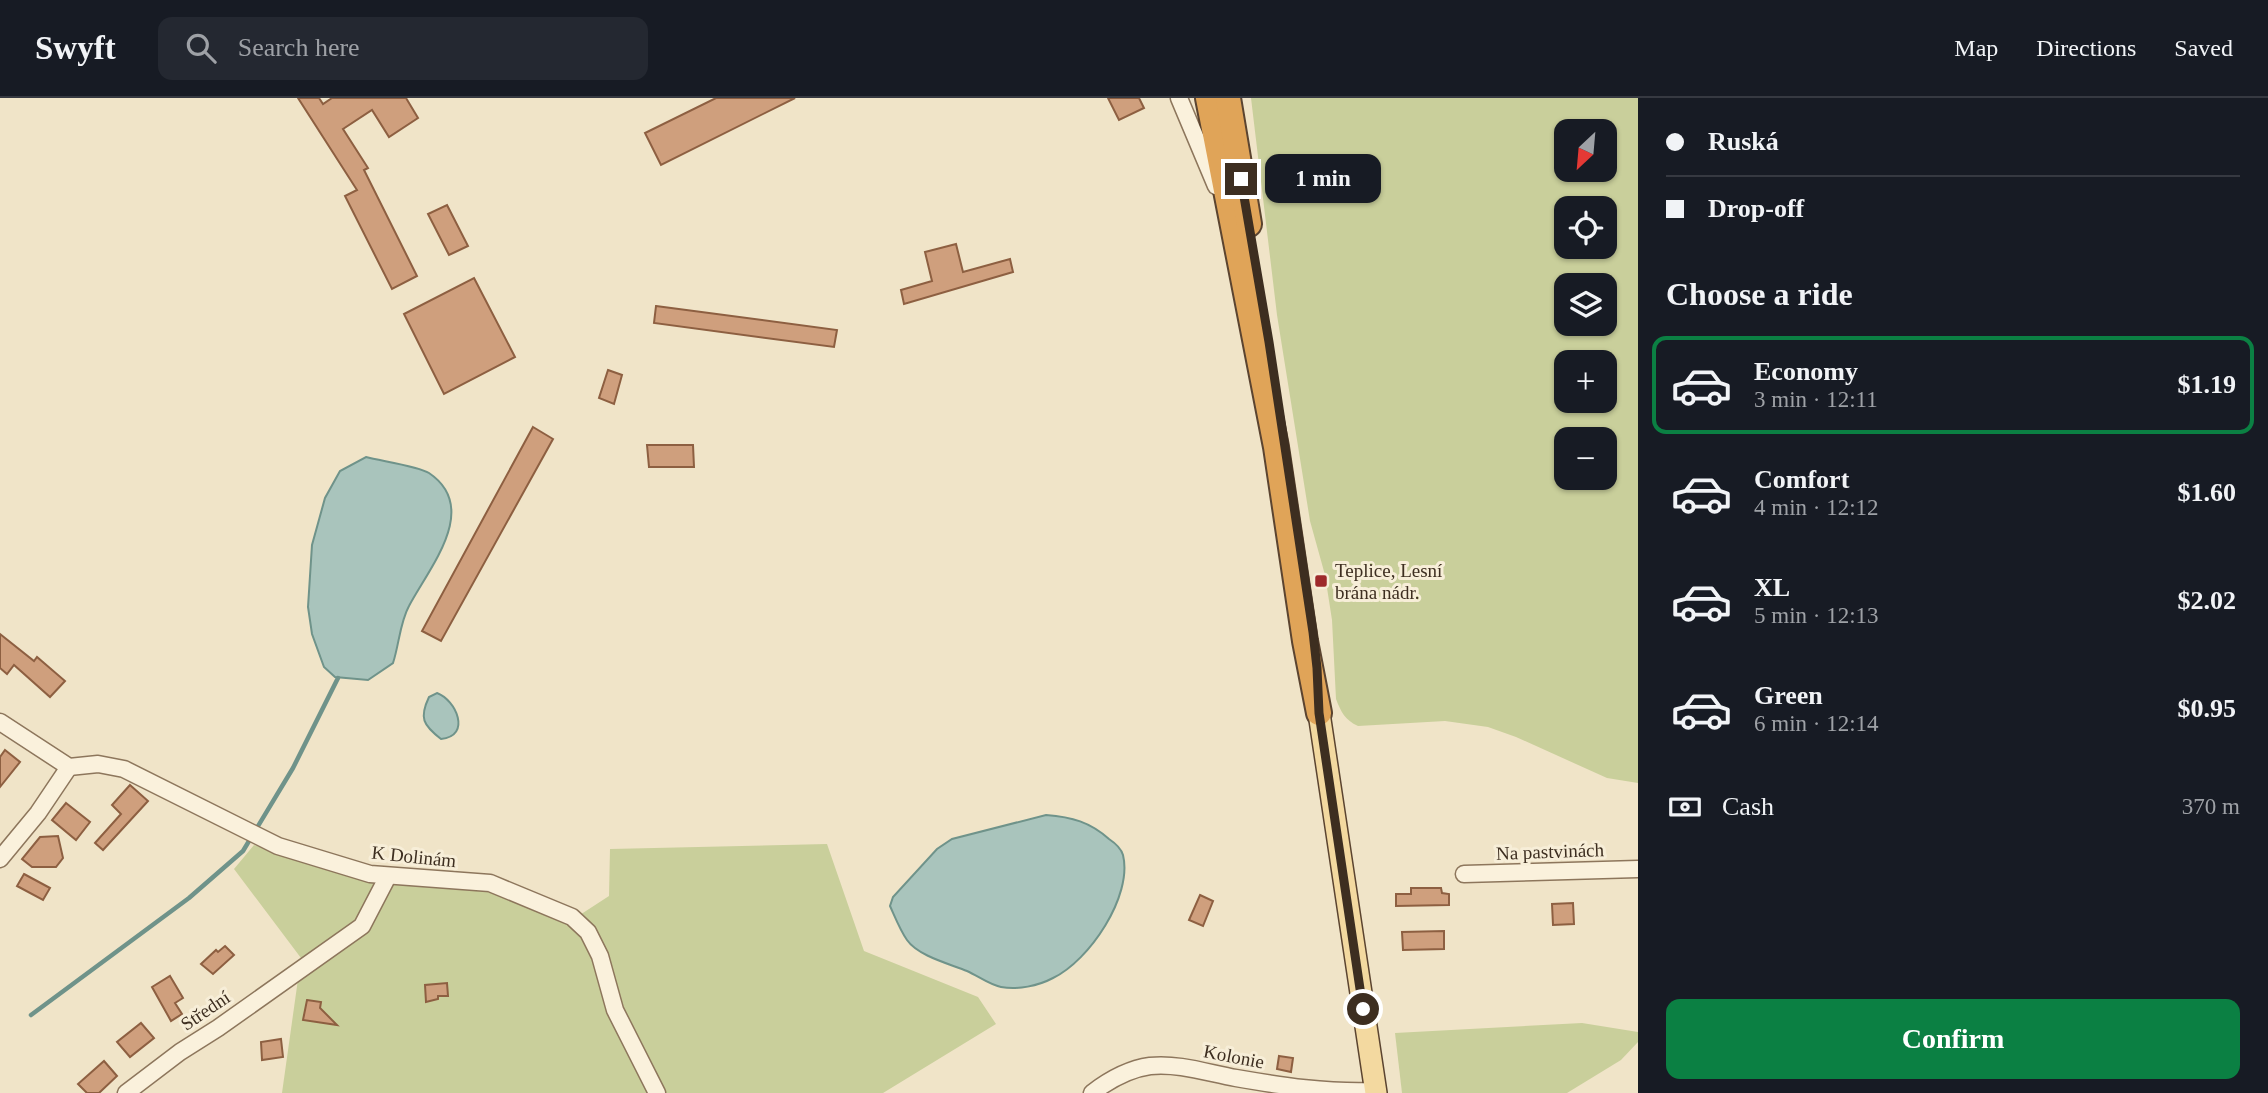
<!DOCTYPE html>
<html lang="en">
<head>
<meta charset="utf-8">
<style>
	:root { --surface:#171b24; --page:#242831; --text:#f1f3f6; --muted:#9ea1a6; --line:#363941; --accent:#0b8043 }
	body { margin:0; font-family:"Times New Roman",serif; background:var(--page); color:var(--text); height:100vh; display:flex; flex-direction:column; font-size:26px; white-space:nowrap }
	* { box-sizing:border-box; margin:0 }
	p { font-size:23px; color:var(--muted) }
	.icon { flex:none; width:38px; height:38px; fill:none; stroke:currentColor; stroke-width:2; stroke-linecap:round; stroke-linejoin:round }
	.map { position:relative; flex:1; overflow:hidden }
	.sheet { display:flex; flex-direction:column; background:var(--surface); width:630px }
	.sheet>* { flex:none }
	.guide { display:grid; align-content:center; height:154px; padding:0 28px; background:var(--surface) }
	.needle { width:46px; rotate:206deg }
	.fabs { position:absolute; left:1554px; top:21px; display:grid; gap:14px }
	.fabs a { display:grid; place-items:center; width:63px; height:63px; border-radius:14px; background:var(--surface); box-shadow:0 2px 5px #0004; font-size:35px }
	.end { position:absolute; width:32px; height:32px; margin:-16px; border:9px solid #3d2e20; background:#fff; box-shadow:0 0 0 4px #fff }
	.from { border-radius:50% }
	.bubble { position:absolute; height:49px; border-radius:14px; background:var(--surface); box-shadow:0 2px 5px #0004; font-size:23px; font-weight:700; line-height:49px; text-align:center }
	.guide b { display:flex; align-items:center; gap:24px; height:66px; font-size:26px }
	.guide b+b { border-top:2px solid var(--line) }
	.guide i { width:18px; height:18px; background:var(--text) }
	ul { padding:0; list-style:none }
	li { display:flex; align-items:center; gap:21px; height:98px; margin:0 14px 10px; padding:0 14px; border:4px solid transparent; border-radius:14px }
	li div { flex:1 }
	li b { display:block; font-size:26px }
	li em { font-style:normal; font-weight:700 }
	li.active { border-color:var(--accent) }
	li>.icon { width:63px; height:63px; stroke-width:1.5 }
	h2 { padding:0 28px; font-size:32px; line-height:84px }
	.pay { display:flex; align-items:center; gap:18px; height:77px; padding:0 28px; font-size:26px }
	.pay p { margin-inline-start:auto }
	.primary-button { display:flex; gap:14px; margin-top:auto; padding:14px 28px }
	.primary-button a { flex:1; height:80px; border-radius:14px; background:var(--accent); color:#fff; font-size:28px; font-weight:700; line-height:80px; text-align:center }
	header { display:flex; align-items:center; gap:42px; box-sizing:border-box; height:98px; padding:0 35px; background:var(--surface); border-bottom:2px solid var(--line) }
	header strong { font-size:33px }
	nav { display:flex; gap:38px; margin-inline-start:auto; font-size:24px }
	.search { width:490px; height:63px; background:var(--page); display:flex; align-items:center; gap:18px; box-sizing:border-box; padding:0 24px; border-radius:14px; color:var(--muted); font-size:26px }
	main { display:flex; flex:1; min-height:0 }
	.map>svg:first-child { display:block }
	.green { fill:#c9cf9b; fill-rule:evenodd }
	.water { fill:#a9c4bc; stroke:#6f938a; stroke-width:2 }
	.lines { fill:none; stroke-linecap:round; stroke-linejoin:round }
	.stream { stroke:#6f938a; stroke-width:4.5 }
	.building { fill:#cf9f7d; stroke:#8d5f41; stroke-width:2 }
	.minor-casing { stroke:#8d765c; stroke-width:19 }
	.major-casing { stroke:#5b4430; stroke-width:24 }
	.highway-casing { stroke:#5b4430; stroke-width:28 }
	.minor { stroke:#faf1dc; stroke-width:16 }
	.major { stroke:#f3d9a0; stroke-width:21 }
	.highway { stroke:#e0a458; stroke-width:24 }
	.route { stroke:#3d2e20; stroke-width:9 }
	.poi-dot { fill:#9e2a2b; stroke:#f7eed8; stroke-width:2.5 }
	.labels { text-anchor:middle; stroke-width:6; stroke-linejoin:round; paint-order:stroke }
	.poi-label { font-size:19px; fill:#3d2e20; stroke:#f7eed8; text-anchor:start }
	.street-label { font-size:19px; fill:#3d2e20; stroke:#f7eed8 }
</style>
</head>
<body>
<header>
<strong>Swyft</strong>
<div class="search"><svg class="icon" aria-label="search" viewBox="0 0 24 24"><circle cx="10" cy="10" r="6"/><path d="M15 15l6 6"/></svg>Search here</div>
<nav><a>Map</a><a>Directions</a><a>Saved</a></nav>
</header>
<main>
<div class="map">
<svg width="1638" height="995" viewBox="0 0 1638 995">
	<rect width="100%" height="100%" fill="#f0e4c8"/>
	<!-- green -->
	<g class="green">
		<path d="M1251 0H1638V685L1607 680 1516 639 1488 629 1445 623 1358 628C1345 622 1341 614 1336 601L1332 522 1325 477 1310 423 1277 217ZM1566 33H1605V72H1566ZM1566 110H1605V149H1566ZM1566 187H1605V226H1566ZM1566 264H1605V303H1566ZM1566 341H1605V380H1566Z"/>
		<polygon points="827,746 864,853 978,899 996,926 883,995 282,995 301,860 234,771 254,747 373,785 488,792 569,824 609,798 610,751"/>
		<polygon points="1582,925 1638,934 1638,944 1621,962 1567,995 1402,995 1395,935"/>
	</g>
	<!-- water -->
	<g class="water">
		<path d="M366 359C381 363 418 368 429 375 481 410 429 470 409 508 400 524 399 547 393 565L368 582 335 579 324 569 312 536 308 509 312 447 325 400 340 373Z"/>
		<path d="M437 595C456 602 472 638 441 641 423 627 419 620 429 599Z"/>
		<path d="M1046 717C1072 719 1090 724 1109 741 1115 745 1121 750 1123 757 1133 798 1089 863 1053 880 1038 888 1018 892 1001 889 990 887 978 878 967 873 950 866 918 858 907 842 900 832 895 819 890 808L893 799 937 751 952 741Z"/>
	</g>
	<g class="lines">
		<!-- stream -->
		<polyline class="stream" points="31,917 189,800 243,753 293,670 338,580"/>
	</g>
	<!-- building -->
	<g class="building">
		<polygon points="298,0 319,0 323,6 332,0 406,0 418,20 389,39 372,12 343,31 368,70 364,72 417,178 392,191 345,98 357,92"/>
		<polygon points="716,0 795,0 661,67 645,35"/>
		<polygon points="1108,0 1139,0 1144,10 1119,22"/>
		<polygon points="447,107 468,148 449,157 428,116"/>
		<polygon points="956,146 963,174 1010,161 1013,174 904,206 901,192 932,183 925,154"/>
		<polygon points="474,180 515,259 444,296 404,216"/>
		<polygon points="656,208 837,232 834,249 654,225"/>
		<polygon points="608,272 622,277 614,306 599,300"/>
		<polygon points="533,329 553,341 441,543 422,533"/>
		<polygon points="647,347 693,347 694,369 649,369"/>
		<polygon points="0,536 34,563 37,559 65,583 50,599 14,567 7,576 0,570"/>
		<polygon points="5,652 20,664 0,689 0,659"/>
		<polygon points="130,687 148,703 103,752 95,745 121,716 112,707"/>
		<polygon points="66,705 90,724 76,742 52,722"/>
		<polygon points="58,738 63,760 56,769 32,769 22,761 40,739"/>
		<polygon points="24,776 50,790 43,802 17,788"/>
		<polygon points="1411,790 1441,790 1442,795 1449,796 1449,807 1396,808 1396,796 1411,796"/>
		<polygon points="1200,797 1213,803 1203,828 1189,822"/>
		<polygon points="1573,805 1574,826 1553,827 1552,806"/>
		<polygon points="1444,833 1444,851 1403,852 1402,834"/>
		<polygon points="225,848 234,857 213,876 201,866 216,852 218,854"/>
		<polygon points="170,878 183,900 175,905 182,916 171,923 152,889"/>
		<polygon points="447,885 448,898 438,898 438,901 426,904 425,887"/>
		<polygon points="307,902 321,904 320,910 337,927 303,922"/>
		<polygon points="141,925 154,940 130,959 117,944"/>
		<polygon points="281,941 283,959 262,962 261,944"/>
		<polygon points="1279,958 1293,960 1291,974 1277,971"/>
		<polygon points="104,963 117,978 99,995 87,995 78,986"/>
	</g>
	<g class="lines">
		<!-- minor casing -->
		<g class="minor-casing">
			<g id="minor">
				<polyline points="1179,0 1216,88"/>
				<polyline points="0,624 69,669 98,666 124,671 278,748 370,776 490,785 572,819 588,834 600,858 615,912 657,995"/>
				<polyline points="0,761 38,715 69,669"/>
				<polyline points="1464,776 1638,771"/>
				<polyline points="126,995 180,954 218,930 362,828 388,778"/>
				<path d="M1092 995C1109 982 1128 971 1150 968 1179 965 1208 975 1236 980 1282 988 1328 995 1375 993"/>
			</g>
		</g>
		<!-- major casing -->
		<g class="major-casing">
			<polyline id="major" points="1319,615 1376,995"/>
		</g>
		<!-- highway casing -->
		<g class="highway-casing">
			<g id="highway">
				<polyline points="1208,0 1276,349 1305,543 1319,615"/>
				<polyline points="1228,0 1249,126"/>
			</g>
		</g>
		<!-- minor -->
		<use href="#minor" class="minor"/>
		<!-- major -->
		<use href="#major" class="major"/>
		<!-- highway -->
		<use href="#highway" class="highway"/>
	</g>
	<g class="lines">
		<!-- route -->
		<polyline class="route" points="1241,81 1269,244 1313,534 1317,570 1319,615 1363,911"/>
	</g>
	<!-- markers -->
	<rect class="poi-dot" x="1314" y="476" width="14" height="14" rx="3.5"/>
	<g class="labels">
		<!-- poi labels -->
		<g class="poi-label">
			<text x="1335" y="479">Teplice, Lesní<tspan x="1335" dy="22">brána nádr.</tspan></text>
		</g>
		<!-- street labels -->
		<g class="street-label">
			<text transform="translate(1550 753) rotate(-2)" y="7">Na pastvinách</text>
			<text transform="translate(414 758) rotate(6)" y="7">K Dolinám</text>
			<text transform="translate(205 912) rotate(-34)" y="7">Střední</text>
			<text transform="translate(1234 958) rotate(11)" y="7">Kolonie</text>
		</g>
	</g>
</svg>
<div class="fabs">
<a><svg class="needle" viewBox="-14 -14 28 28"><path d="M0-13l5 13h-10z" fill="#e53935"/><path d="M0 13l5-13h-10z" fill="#9ea1a6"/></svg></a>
<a><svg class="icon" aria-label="locate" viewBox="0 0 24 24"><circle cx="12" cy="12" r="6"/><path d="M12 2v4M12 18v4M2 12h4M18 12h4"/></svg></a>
<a><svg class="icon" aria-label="layers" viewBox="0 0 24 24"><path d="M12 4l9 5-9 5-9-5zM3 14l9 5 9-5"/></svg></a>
<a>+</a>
<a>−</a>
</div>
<i class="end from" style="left:1363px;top:911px"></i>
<i class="end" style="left:1241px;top:81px"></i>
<div class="bubble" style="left:1265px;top:56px;width:116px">1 min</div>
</div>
<section class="sheet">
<div class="guide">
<b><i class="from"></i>Ruská</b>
<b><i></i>Drop-off</b>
</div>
<h2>Choose a ride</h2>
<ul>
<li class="active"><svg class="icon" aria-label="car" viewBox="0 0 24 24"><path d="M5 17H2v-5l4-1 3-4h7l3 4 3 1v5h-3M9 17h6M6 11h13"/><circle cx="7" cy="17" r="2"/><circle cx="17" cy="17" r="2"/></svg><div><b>Economy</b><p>3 min · 12:11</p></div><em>$1.19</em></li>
<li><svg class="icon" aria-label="car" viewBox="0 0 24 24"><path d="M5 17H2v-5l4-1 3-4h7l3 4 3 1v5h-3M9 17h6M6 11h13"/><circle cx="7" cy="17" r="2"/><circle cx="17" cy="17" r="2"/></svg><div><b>Comfort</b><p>4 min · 12:12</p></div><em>$1.60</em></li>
<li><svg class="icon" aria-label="car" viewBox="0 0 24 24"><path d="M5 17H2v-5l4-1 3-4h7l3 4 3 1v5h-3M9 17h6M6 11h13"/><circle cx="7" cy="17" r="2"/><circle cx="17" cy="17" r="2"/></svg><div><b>XL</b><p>5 min · 12:13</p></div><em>$2.02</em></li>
<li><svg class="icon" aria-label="car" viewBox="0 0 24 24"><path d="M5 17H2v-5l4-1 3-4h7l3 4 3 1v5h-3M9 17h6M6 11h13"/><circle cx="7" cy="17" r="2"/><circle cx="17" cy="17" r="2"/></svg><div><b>Green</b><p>6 min · 12:14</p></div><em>$0.95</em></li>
</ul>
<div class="pay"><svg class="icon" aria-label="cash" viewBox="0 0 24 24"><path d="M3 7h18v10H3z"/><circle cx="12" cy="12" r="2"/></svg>Cash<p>370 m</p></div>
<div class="primary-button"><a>Confirm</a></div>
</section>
</main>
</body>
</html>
